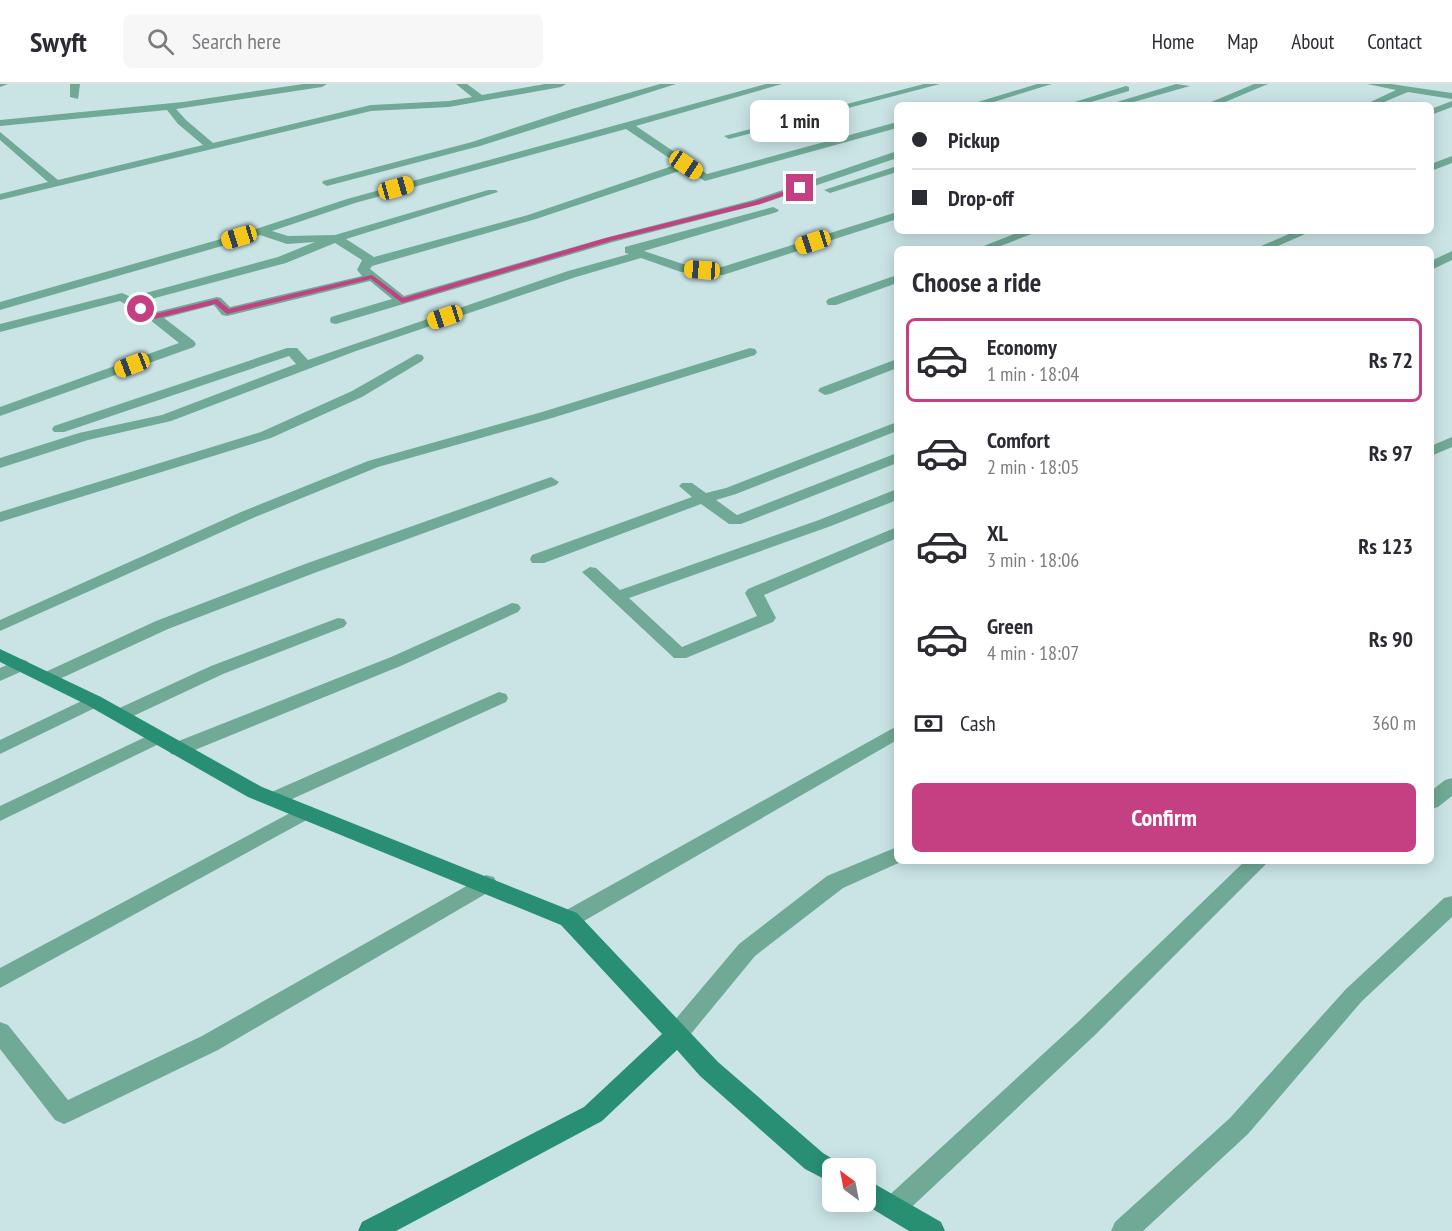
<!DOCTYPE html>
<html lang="en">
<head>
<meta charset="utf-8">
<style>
	:root { --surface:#fff; --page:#f7f7f7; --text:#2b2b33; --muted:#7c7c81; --line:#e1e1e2; --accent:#c44083 }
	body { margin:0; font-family:"PT Sans Narrow",sans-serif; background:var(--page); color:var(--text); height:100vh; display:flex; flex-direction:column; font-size:22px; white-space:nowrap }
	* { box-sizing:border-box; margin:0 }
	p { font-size:20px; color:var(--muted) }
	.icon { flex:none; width:33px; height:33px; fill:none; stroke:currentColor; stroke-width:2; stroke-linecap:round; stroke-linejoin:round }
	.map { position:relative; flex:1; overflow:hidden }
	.details { position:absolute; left:894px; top:162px; width:540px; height:618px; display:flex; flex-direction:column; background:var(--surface); border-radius:9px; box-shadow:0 3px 15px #0003 }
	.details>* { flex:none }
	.guide { position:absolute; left:894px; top:18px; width:540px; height:132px; border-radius:9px; box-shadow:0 3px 15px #0003; display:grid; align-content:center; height:132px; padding:0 18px; background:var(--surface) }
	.needle { width:39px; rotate:328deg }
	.tools { position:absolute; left:822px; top:1074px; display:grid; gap:12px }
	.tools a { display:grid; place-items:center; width:54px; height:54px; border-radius:9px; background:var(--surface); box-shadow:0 3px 15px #0003; font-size:30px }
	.end { position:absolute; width:27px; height:27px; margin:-14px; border:8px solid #c44083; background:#fff; box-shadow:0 0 0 3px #fff }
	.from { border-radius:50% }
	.bubble { position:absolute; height:42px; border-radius:9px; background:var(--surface); box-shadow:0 3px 15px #0003; font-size:20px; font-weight:800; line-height:42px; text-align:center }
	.car { position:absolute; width:18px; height:36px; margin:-18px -9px; border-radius:8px; box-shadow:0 0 4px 2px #0007; background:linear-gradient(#f5c518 24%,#345 0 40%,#f5c518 0 76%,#345 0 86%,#f5c518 0) }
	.guide b { display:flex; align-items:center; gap:21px; height:57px; font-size:22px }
	.guide b+b { border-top:2px solid var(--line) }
	.guide i { width:15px; height:15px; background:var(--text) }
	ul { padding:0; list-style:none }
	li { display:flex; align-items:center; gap:18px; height:84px; margin:0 12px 9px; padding:0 6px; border:3px solid transparent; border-radius:9px }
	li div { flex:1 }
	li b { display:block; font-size:22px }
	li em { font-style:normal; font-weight:800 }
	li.on { border-color:var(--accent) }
	li>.icon { width:54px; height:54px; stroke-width:1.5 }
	h2 { padding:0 18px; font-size:27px; line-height:72px }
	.pay { display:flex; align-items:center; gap:15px; height:66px; padding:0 18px; font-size:22px }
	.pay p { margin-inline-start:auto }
	.action { display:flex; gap:12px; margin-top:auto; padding:12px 18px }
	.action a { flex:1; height:69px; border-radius:9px; background:var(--accent); color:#fff; font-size:24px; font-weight:800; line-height:69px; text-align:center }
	header { display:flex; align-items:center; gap:36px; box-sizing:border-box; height:84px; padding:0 30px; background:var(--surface); border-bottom:2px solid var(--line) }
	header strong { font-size:28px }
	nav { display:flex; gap:33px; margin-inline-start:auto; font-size:21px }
	.search { width:420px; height:54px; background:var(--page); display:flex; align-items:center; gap:15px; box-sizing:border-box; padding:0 21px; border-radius:9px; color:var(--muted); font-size:22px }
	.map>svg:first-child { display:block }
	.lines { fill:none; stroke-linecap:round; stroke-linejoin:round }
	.street { fill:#70aa96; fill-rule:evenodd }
	.secondary { fill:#288f73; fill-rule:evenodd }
	.route { fill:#c44083 }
</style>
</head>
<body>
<header>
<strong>Swyft</strong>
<div class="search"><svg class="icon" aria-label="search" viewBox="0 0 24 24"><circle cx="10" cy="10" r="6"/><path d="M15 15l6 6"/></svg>Search here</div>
<nav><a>Home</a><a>Map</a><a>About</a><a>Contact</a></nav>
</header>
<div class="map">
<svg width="1452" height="1147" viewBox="0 0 1452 1147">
	<rect width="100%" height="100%" fill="#cae4e6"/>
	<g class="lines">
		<!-- street -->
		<g class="street">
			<polygon points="0,0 8,0 0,3"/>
			<polygon points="70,0 80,0 78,15 70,13"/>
			<polygon points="303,0 327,0 322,3 176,25 186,36 213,59 371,21 449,17 472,13 456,0 467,0 482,11 545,0 566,0 561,3 449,23 371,27 0,116 0,110 48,98 0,56 0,48 58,96 203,61 178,40 167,26 0,42 0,36 183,18"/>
			<polygon points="660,0 676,0 480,62 327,102 322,99 323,97 472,58 572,25"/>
			<path d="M766 0H782L636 42 707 90 897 38V44L705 97 685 85 536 135 372 182 370 185 404 212 605 154 753 116 897 67V74L761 120 613 158 336 240 331 239 330 236 331 233 392 215 370 197 227 232 222 231 214 221 164 234 194 257 196 260 194 263 0 332V323L179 259 149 235 120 217 0 248V240L122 209 131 213 278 173 315 158 287 160 260 151 0 226V218L256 145 347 115ZM626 45 678 80 528 131 374 173 346 155 498 108 496 106H488L335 151 288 152 272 147 355 119ZM335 159 362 176 357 186 362 192 230 223 221 214 217 213 156 228 140 218 286 179Z"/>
			<polygon points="924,0 940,0 729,55 724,52"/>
			<polygon points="1037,0 1052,0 984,21 968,21"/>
			<polygon points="1176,0 1190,2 1123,21 1107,21"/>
			<polygon points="1254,0 1268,0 1218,21 1204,21"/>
			<polygon points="1367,0 1391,0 1452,9 1452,15 1408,8 1377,21 1364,21 1396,6"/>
			<polygon points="1126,2 1129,3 1129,7 1081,21 1065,21"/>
			<polygon points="1452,17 1452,23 1431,31 1431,25"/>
			<polygon points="1452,72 1452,79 1431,87 1431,80"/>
			<polygon points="897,82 897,88 830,109 824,106"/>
			<polygon points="773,123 779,126 777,128 644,167 683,180 722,183 897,128 897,135 723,191 681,188 641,174 576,193 356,267 171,337 88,356 0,384 0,374 79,349 162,331 296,280 289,272 64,348 54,348 52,345 54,342 287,264 297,264 308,276 568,187 629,170 625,169 625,163"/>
			<polygon points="1022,147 1039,147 993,165 976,165"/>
			<polygon points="1296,147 1312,147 1271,165 1254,165"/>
			<polygon points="1452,167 1452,176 1431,186 1431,177"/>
			<polygon points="897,191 897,199 836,221 828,221 826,218 828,215"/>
			<polygon points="750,264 755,265 757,268 755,271 552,334 378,383 253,434 0,547 0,536 241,428 368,377 542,328"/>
			<polygon points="417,270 422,271 424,274 422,277 362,313 271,354 0,438 0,428 261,348 352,307"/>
			<polygon points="897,275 897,284 830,310 825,311 818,307 820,304"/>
			<polygon points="897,338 897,347 736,410 716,416 737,431 897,369 897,379 741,440 729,440 701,420 544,479 532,479 530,475 532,471 692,413 679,402 682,399 692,399 706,409 726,404"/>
			<polygon points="1452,353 1452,363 1431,372 1431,362"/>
			<polygon points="551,393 559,398 556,401 317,488 168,545 53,598 41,598 38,594 41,590 156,537 305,480"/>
			<polygon points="897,405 897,416 831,442 629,514 682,563 757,532 745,509 748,505 897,443 897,454 764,511 776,534 773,538 686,574 674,574 582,488 590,483 596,484 620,506 819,436"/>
			<polygon points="512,519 518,520 521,524 518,528 403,581 185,670 178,671 171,670 168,665 171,660 391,573"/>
			<polygon points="338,534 344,535 347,539 344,543 223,590 127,635 113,635 111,631 113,627 211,582"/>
			<polygon points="21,575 27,577 30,581 27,585 0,597 0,584"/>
			<polygon points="499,608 506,610 508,614 506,618 281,720 274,722 267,720 264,715 267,710"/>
			<polygon points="94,611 101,613 103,617 101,621 0,670 0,656"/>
			<polygon points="897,642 897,656 577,841 569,843 561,841 558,835 561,829"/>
			<polygon points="158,647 165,649 168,653 165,657 0,737 0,722"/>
			<polygon points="1452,694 1452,712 1438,723 1431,725 1431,707 1445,696"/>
			<polygon points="305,721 312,723 315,728 312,733 0,904 0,884"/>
			<polygon points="897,763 897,777 903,777 843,804 755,872 685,957 677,960 669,957 665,950 669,943 739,860 827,792"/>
			<polygon points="1245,777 1269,777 1095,951 902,1132 893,1136 884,1132 880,1124 884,1116 1079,937"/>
			<polygon points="486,791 494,793 497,799 494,805 218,966 73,1036 64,1040 55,1036 0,965 0,938 8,941 68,1016 202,952"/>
			<polygon points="1452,812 1452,833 1362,917 1248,1050 1143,1147 1111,1147 1115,1138 1230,1034 1346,905 1444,814"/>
		</g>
		<!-- secondary -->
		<g class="secondary">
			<polygon points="0,565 101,613 262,703 577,829 718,978 823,1069 841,1080 843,1084 832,1084 832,1099 805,1085 700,992 677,966 602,1037 396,1147 358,1147 362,1138 584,1023 662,950 561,841 248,713 87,621 0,578"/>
			<polygon points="866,1095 941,1138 945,1147 909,1147 861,1118 866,1118"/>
		</g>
	</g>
	<!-- route -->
	<polygon class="route" points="800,102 802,105 760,120 611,157 402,219 371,195 227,230 215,220 154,235 138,225 144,223 155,230 217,215 229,225 372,191 403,214 606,154 755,117"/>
</svg>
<div class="tools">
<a><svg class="needle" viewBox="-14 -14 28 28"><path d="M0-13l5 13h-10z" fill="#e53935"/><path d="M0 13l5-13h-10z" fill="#7c7c81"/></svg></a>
</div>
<i class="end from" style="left:141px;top:225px"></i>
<i class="end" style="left:800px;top:104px"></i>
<div class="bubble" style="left:750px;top:16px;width:99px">1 min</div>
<i class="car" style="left:686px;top:81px;rotate:124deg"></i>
<i class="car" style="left:396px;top:104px;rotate:74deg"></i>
<i class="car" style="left:239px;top:153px;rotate:253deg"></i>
<i class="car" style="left:813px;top:158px;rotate:252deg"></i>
<i class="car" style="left:702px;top:186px;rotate:274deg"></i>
<i class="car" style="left:445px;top:233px;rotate:252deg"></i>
<i class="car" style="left:132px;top:281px;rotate:249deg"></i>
<div class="guide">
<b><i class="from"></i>Pickup</b>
<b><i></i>Drop-off</b>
</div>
<section class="details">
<h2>Choose a ride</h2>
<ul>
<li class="on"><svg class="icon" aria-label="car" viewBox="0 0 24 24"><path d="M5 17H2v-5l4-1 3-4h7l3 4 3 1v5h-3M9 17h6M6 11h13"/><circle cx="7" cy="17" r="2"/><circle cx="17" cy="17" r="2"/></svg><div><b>Economy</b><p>1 min · 18:04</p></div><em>Rs 72</em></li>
<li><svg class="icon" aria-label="car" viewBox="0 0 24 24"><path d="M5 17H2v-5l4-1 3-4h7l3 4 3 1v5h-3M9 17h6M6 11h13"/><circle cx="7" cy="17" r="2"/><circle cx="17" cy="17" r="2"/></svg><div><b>Comfort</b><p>2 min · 18:05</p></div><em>Rs 97</em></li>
<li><svg class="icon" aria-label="car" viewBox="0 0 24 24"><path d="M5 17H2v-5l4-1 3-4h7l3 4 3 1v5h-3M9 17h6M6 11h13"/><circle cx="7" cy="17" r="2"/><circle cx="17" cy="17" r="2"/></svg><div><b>XL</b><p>3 min · 18:06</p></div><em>Rs 123</em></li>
<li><svg class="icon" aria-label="car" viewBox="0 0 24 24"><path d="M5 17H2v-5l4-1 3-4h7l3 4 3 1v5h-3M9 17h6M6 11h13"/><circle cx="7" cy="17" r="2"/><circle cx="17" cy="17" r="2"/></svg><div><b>Green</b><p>4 min · 18:07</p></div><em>Rs 90</em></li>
</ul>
<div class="pay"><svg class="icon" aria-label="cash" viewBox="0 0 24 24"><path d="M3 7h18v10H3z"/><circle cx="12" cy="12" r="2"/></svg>Cash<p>360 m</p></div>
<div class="action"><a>Confirm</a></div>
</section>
</div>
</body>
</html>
